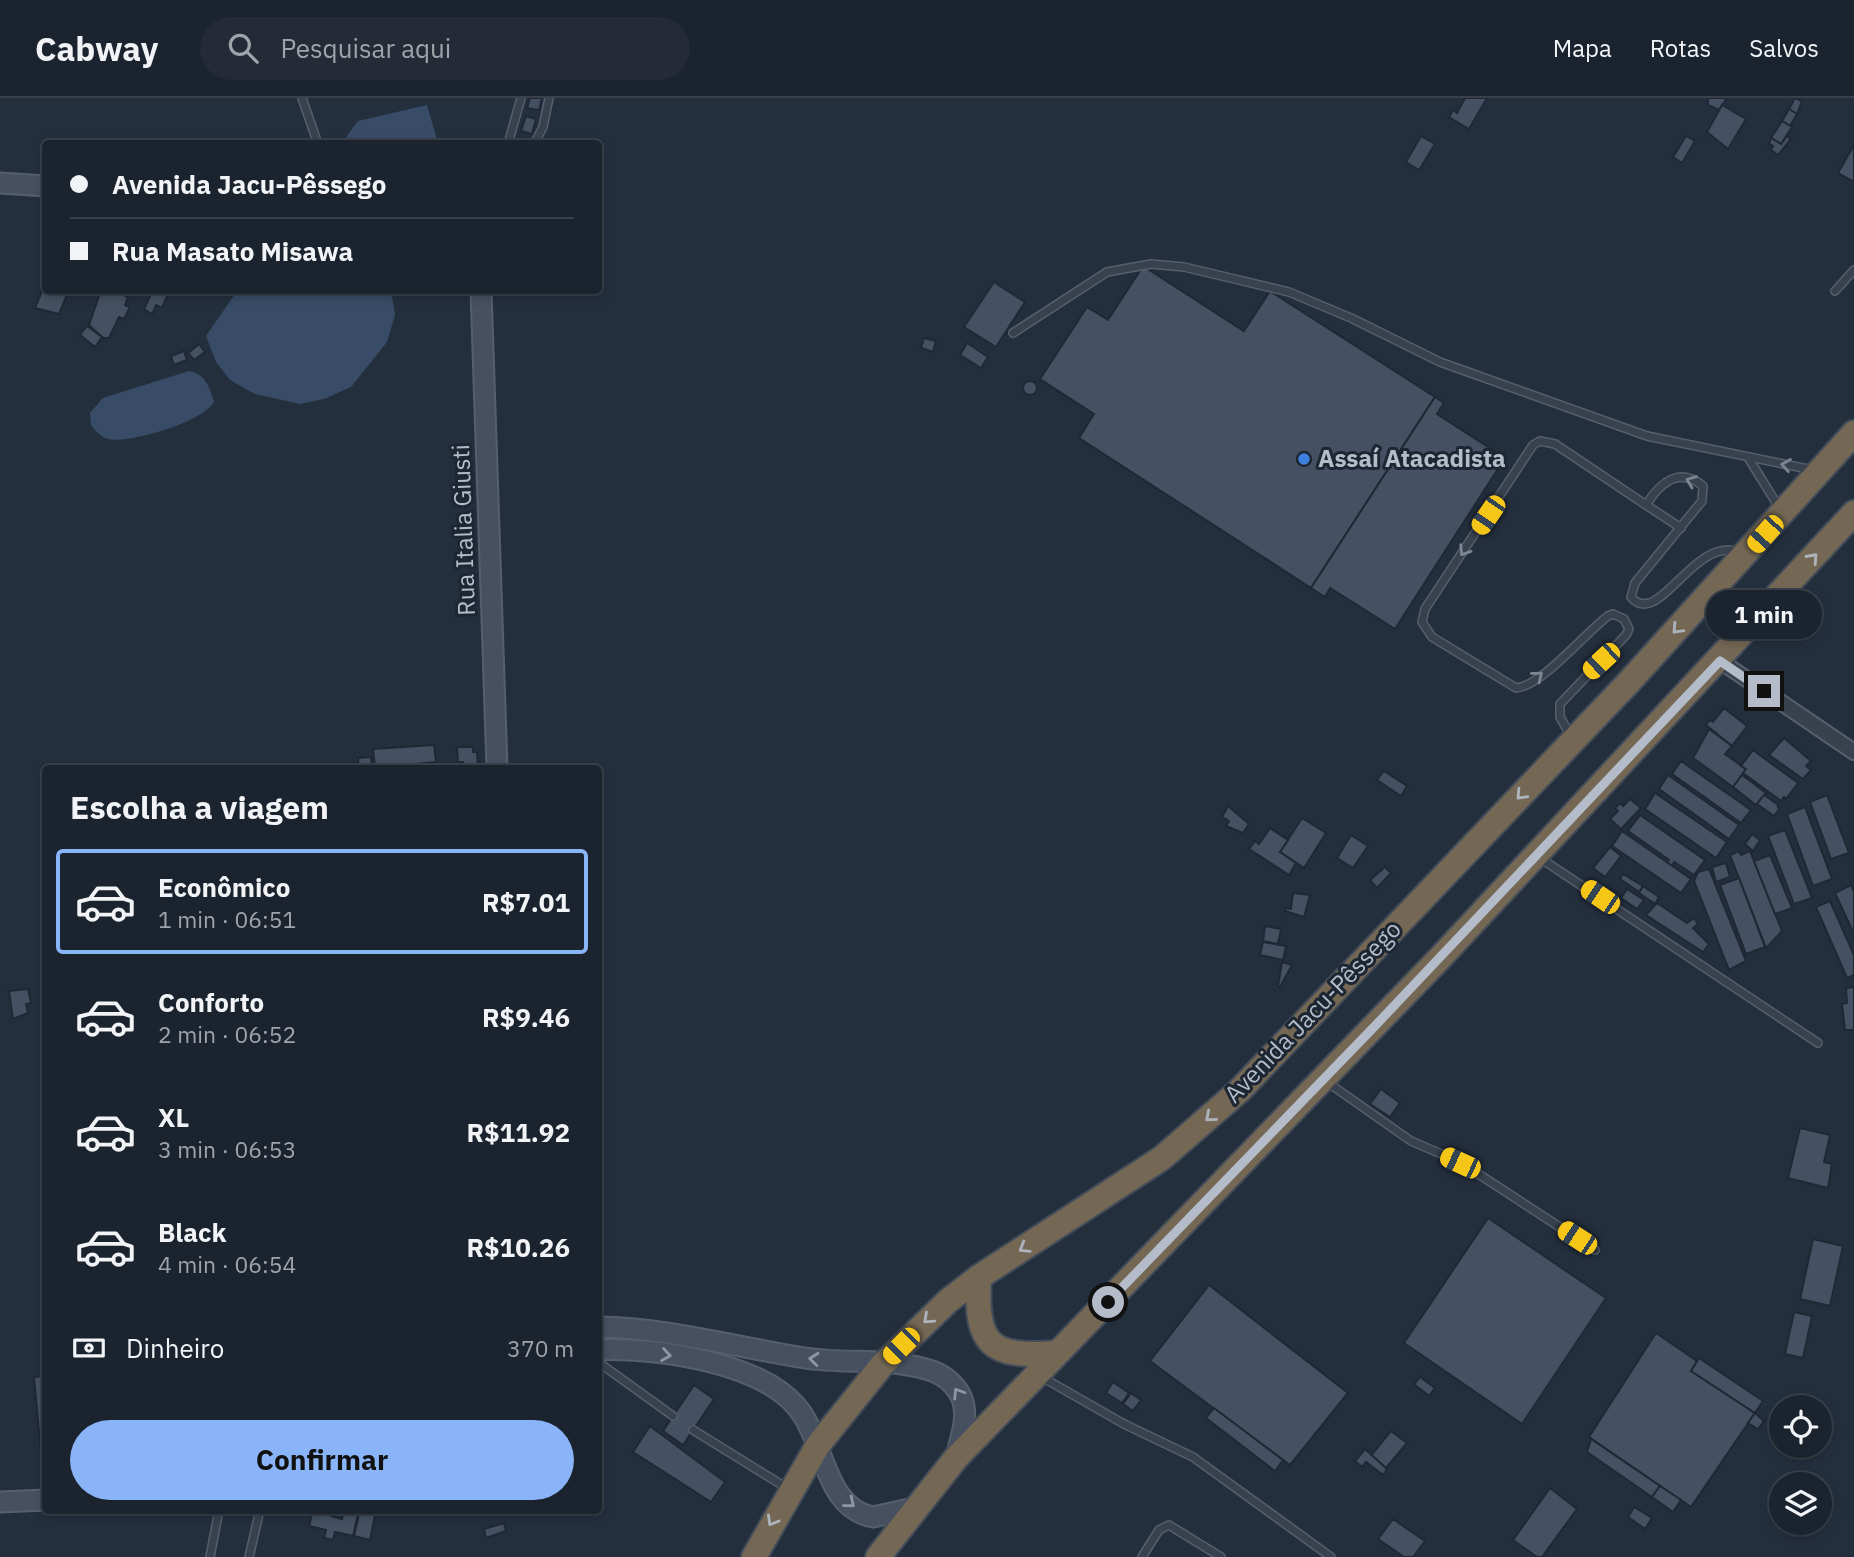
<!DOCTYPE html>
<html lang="pt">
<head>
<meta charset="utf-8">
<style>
	:root { --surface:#1b232e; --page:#242b36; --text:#f1f3f6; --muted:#a0a4aa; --line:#39404a; --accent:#8ab4f8 }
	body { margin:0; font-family:"IBM Plex Sans",sans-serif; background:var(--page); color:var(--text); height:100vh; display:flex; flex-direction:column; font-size:26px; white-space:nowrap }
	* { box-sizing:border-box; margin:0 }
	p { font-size:23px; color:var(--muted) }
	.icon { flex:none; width:38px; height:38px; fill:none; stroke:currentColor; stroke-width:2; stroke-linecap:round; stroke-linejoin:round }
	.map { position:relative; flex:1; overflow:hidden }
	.drawer { position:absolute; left:42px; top:667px; width:560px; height:749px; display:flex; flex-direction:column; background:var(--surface); border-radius:7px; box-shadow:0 4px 10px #0003,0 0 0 2px var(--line) }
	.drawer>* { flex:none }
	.hud { position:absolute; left:42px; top:42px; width:560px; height:154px; border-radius:7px; box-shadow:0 4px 10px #0003,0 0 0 2px var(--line); display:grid; align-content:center; height:154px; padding:0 28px; background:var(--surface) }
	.fabs { position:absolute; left:1769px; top:1297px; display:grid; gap:14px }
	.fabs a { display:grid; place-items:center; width:63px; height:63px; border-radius:50%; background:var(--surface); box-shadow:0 4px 10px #0003,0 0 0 2px var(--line); font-size:35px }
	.end { position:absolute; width:32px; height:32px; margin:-16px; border:9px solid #b4bcc9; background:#111; box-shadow:0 0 0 4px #111 }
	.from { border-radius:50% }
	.bubble { position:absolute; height:49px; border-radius:24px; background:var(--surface); box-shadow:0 4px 10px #0003,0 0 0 2px var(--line); font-size:23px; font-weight:700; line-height:49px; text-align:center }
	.car { position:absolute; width:21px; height:42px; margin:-21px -10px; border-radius:9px; box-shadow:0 0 5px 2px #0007; background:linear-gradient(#f5c518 24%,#345 0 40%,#f5c518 0 76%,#345 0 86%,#f5c518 0) }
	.hud b { display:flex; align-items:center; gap:24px; height:66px; font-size:26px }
	.hud b+b { border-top:2px solid var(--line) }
	.hud i { width:18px; height:18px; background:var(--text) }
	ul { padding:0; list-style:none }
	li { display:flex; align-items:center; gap:21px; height:105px; margin:0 14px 10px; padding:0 14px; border:4px solid transparent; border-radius:7px }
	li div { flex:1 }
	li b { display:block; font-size:26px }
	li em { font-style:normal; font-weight:700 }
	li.current { border-color:var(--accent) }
	li>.icon { width:63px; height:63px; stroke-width:1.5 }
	h2 { padding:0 28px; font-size:32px; line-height:84px }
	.pay { display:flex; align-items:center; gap:18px; height:77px; padding:0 28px; font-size:26px }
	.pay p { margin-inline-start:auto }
	.primary-button { display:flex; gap:14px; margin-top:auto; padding:14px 28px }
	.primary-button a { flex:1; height:80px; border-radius:42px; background:var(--accent); color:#111; font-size:28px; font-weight:700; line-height:80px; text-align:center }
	header { display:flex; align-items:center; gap:42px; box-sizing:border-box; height:98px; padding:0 35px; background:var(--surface); border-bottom:2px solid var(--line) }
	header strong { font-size:33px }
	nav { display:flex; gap:38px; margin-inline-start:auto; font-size:24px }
	.search { width:490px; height:63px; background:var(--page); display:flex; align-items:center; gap:18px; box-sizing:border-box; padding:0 24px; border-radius:38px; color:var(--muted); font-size:26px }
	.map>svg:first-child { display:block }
	.water { fill:#394c67 }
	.building { fill:#455162; stroke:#1f2835; stroke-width:2 }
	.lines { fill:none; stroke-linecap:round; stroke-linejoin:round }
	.lane-casing { stroke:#565f6c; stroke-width:10 }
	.street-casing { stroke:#565f6c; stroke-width:18 }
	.secondary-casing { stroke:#565f6c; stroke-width:23 }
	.highway-casing { stroke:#434c59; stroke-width:28 }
	.lane { stroke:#38414e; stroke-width:7 }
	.street { stroke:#38414e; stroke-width:14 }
	.secondary { stroke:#465061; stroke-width:19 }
	.highway { stroke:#746855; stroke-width:24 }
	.oneway { stroke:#7c8592 }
	.oneway2 { stroke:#aeb4bd }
	.oneway3 { stroke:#8e96a5 }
	.route { stroke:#b4bcc9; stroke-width:9 }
	.shop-dot { fill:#3f7fe0; stroke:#1d2633; stroke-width:2.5 }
	.labels { text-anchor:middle; stroke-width:6; stroke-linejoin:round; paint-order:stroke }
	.poi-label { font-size:24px; font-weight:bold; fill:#b4bcc9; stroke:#1d2633; text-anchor:start }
	.street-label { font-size:24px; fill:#b4bcc9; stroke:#1d2633 }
</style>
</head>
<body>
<header>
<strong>Cabway</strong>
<div class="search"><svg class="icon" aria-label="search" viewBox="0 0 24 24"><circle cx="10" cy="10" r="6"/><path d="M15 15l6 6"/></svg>Pesquisar aqui</div>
<nav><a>Mapa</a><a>Rotas</a><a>Salvos</a></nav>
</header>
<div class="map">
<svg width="1854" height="1459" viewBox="0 0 1854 1459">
	<rect width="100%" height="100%" fill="#242f3e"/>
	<!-- water -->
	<g class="water">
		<polygon points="427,7 438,45 342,45 358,23"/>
		<polygon points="237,193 391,193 395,217 387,244 351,289 324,301 300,306 255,296 230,282 216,264 206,238"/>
		<path d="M189 273C206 276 209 289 214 303 207 323 129 346 108 341 101 339 95 333 91 327L90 315 103 300Z"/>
	</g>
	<!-- building -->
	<g class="building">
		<polygon points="530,0 542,0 539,12 527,10"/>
		<polygon points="1465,0 1487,0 1469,31 1449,19 1453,12 1457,15"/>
		<polygon points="1708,0 1727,0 1719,12 1708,7"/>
		<polygon points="1795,0 1802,3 1797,16 1789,11"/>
		<polygon points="1722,7 1746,21 1728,51 1707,34"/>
		<polygon points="1789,11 1797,16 1790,28 1782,23"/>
		<polygon points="526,18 536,21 532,36 521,33"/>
		<polygon points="1782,23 1792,29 1781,46 1771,40"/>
		<polygon points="1421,38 1435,46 1419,72 1406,64"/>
		<polygon points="1686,38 1695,43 1682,65 1673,59"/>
		<polygon points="1787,38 1791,41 1778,57 1771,52 1773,48 1769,46 1771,40 1781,46"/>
		<polygon points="1854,47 1854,84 1838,75"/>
		<polygon points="1143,168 1244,233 1270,193 1435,299 1311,490 1079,340 1094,316 1040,281 1087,209 1108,222"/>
		<polygon points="46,183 46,192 69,192 59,216 35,210"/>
		<polygon points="994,184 1025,204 996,249 964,229"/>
		<polygon points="101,192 114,192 128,199 125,207 130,209 124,221 119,219 109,240 103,240 89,227"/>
		<polygon points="153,192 169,194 162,210 156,207 152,216 144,211"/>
		<polygon points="87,228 102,239 95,249 80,237"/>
		<polygon points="924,240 936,243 933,254 921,250"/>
		<polygon points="967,245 988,259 981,270 960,257"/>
		<polygon points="199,246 205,254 194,262 188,255"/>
		<polygon points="184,253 187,262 174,267 171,258"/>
		<circle cx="1030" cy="290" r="7"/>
		<polygon points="1435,299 1444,305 1437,316 1505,360 1395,531 1330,490 1325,499 1311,490"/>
		<polygon points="1724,610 1747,628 1732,648 1706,627 1710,622 1713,624"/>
		<polygon points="1709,631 1732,648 1725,656 1746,671 1733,689 1693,660"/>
		<polygon points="1784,640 1811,663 1806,668 1811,672 1803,681 1769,657"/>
		<polygon points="434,647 436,664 375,670 373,651"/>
		<polygon points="457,649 473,649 473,654 477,654 478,670 463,670 463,664 458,664"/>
		<polygon points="1753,652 1798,685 1786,701 1784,699 1781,703 1743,675 1746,671 1741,668"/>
		<polygon points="371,659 372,670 359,670 358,660"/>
		<polygon points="1681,663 1751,712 1741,725 1672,676"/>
		<polygon points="1384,673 1407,688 1401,698 1377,682"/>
		<polygon points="1668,677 1739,727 1729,741 1659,691"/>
		<polygon points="1742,677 1766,695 1756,707 1733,689"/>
		<polygon points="1655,695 1727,744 1716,760 1645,711"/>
		<polygon points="1764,697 1777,706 1779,712 1774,718 1757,706"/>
		<polygon points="1827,697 1849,755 1831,761 1810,704"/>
		<polygon points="1630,701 1641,710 1621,731 1610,721 1618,713 1615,710 1620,705 1623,708"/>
		<polygon points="1228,708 1249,726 1243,735 1226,728 1229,723 1222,719"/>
		<polygon points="1805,709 1832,781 1813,788 1787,716"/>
		<polygon points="1640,717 1705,762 1694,777 1674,764 1672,768 1667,764 1669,762 1628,733"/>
		<polygon points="1302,720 1326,735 1304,770 1280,754"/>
		<polygon points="1270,730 1288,742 1280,754 1296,765 1289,777 1249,751 1255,743 1259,746"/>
		<polygon points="1785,732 1812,800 1794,806 1768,738"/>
		<polygon points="1622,733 1691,781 1681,795 1612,748"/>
		<polygon points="1752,736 1760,742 1753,753 1745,746"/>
		<polygon points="1351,737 1368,748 1353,770 1337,760"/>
		<polygon points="1610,749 1621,758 1605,779 1593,770"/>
		<polygon points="1739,753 1741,757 1750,753 1782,833 1766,850 1730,757"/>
		<polygon points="1770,757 1792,810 1775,816 1754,763"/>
		<polygon points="1726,765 1730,779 1716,784 1712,769"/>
		<polygon points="1385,769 1391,775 1377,790 1370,782"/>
		<polygon points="1709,771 1746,863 1729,872 1694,783 1698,774"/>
		<polygon points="1623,776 1643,788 1639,794 1620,781"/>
		<polygon points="1739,780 1765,849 1746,856 1720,787"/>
		<polygon points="1851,787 1854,793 1854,836 1835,795"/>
		<polygon points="1643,788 1659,799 1655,806 1639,795"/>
		<polygon points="1627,791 1644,802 1637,811 1621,800"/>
		<polygon points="1293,795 1310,797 1304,819 1285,813 1285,810 1291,811"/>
		<polygon points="1830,803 1854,857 1854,877 1847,880 1816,809"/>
		<polygon points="1657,805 1687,825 1694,820 1698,826 1693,830 1709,846 1703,854 1646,817"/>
		<polygon points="1265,828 1281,831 1278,846 1263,843"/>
		<polygon points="1263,844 1286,848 1283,862 1260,857"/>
		<polygon points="1282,864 1292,867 1280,889 1278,888"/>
		<polygon points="1854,889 1854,932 1845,932 1842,906 1847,905 1846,890"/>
		<polygon points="28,891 31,905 26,906 28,915 13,921 9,893"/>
		<polygon points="1381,991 1400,1005 1390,1019 1370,1006"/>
		<polygon points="1800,1030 1830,1037 1824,1064 1832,1066 1828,1090 1788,1080"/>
		<polygon points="1488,1120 1606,1200 1522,1326 1404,1245"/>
		<polygon points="1813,1141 1843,1148 1830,1208 1800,1201"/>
		<polygon points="1209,1187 1348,1295 1290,1367 1150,1263"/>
		<polygon points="1794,1214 1812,1218 1803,1260 1785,1256"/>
		<polygon points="1656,1235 1697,1263 1691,1273 1755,1315 1691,1409 1589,1339"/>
		<polygon points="1699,1260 1763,1303 1755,1315 1691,1273"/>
		<polygon points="46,1278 46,1378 43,1378 34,1279"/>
		<polygon points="1420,1279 1435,1290 1429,1298 1414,1286"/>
		<polygon points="1113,1284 1129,1295 1122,1305 1106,1295"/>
		<polygon points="694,1287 714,1301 683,1347 663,1333"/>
		<polygon points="1131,1295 1141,1302 1133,1313 1123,1306"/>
		<polygon points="1214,1310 1283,1362 1275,1373 1206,1320"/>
		<polygon points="1755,1315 1764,1323 1758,1331 1748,1325"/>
		<polygon points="650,1328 725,1384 711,1404 633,1354"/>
		<polygon points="1391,1333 1407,1345 1386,1370 1371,1358"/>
		<polygon points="1591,1341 1660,1388 1652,1399 1587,1354"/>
		<polygon points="1365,1351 1387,1371 1383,1377 1366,1364 1362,1369 1355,1363"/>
		<polygon points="1660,1388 1681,1402 1673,1414 1652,1399"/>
		<polygon points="1550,1390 1577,1411 1542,1459 1537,1459 1513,1442"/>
		<polygon points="1634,1409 1652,1420 1645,1431 1628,1419"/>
		<polygon points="313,1412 332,1412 331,1418 342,1421 344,1412 359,1412 353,1438 335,1434 333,1442 324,1440 326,1432 309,1428"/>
		<polygon points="360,1412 376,1412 370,1442 354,1438"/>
		<polygon points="1393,1421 1425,1443 1413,1459 1404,1459 1378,1441"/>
		<polygon points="504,1425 506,1433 486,1440 484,1431"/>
	</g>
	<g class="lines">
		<!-- lane casing -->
		<g class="lane-casing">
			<g id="lane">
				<polyline points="302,0 318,46"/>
				<polyline points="508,46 521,0"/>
				<polyline points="534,46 543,29 549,0"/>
				<polyline points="1835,193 1854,172"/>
				<polyline points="1013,235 1107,174 1151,166 1184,169 1289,194 1351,220 1440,264 1647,338 1813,372"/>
				<polyline points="1749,361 1780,411"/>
				<polyline points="1646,407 1681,430"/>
				<path d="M1571 639 1560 619V606L1626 537 1629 531 1624 521 1613 516 1608 518C1585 535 1542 588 1516 590L1432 539 1422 524 1425 511 1533 347 1540 343 1555 346 1646 407C1660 385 1679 368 1703 388L1702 403 1635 485 1631 499C1659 532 1693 437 1740 454"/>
				<polyline points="1540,760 1818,945"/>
				<polyline points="1327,984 1411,1043 1460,1064 1595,1152"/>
				<polyline points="598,1264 673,1318"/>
				<polyline points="1040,1278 1124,1326 1193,1359 1331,1459"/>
				<polyline points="693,1332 787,1390"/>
				<polyline points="210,1459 219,1412"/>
				<polyline points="249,1459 260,1412"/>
				<polyline points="1142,1459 1159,1432 1169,1427 1221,1459"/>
			</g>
		</g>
		<!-- street casing -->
		<g class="street-casing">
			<polyline id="street" points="1720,563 1854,654"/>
		</g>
		<!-- secondary casing -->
		<g class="secondary-casing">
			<g id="secondary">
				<polyline points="0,85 46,88"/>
				<polyline points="481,192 497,670"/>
				<path d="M598 1229C669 1230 735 1249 805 1260 843 1266 885 1260 922 1270 935 1273 946 1278 954 1288 973 1308 962 1335 956 1359"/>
				<path d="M598 1252C654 1249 758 1264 796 1308 825 1340 823 1410 873 1419L914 1410"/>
				<polyline points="0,1404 46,1402"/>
			</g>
		</g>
		<!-- highway casing -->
		<g class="highway-casing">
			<g id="highway">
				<path d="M979 1179C975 1248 990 1260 1057 1255"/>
				<polyline points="754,1459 818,1347 882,1267 948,1203 979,1179 1162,1060 1239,993 1629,584 1854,335"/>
				<polyline points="878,1459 956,1360 1441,859 1854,415"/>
			</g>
		</g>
		<!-- lane -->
		<use href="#lane" class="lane"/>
		<!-- street -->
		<use href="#street" class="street"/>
		<!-- secondary -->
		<use href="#secondary" class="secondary"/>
		<!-- highway -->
		<use href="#highway" class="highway"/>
	</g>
	<!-- one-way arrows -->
	<defs><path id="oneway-chevron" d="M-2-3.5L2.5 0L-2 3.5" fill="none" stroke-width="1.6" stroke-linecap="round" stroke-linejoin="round" transform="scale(1.75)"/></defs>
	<g class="oneway">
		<use href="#oneway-chevron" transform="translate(1786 367) rotate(-170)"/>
		<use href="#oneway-chevron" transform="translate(1691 383) rotate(-159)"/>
		<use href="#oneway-chevron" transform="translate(1464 453) rotate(123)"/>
		<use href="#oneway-chevron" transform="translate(1538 578) rotate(-39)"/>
	</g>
	<g class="oneway2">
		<use href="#oneway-chevron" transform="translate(1813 460) rotate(-48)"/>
		<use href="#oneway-chevron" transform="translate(1677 531) rotate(133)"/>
		<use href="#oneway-chevron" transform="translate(1521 697) rotate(133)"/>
		<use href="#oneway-chevron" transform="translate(1210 1019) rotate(139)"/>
		<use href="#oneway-chevron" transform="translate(1024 1150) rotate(148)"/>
		<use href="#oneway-chevron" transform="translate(928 1221) rotate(138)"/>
		<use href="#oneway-chevron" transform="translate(772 1423) rotate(120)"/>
	</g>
	<g class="oneway3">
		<use href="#oneway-chevron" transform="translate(666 1257) rotate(9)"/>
		<use href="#oneway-chevron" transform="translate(814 1261) rotate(-174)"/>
		<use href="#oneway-chevron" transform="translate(958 1295) rotate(-122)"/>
		<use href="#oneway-chevron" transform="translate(850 1405) rotate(39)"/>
	</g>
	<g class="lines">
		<!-- route -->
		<polyline class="route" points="1108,1204 1374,929 1720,563 1764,593"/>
	</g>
	<!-- markers -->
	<circle class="shop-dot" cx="1304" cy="361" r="7"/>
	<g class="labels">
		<!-- poi labels -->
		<g class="poi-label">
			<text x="1318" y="369">Assaí Atacadista</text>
		</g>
		<!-- street labels -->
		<g class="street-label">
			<text transform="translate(464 432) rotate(-92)" y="8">Rua Italia Giusti</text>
			<text transform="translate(1313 914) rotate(-46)" y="8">Avenida Jacu-Pêssego</text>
		</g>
	</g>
</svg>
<div class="fabs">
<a><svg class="icon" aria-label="locate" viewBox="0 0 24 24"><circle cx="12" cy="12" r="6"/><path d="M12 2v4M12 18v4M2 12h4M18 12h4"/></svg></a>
<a><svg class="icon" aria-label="layers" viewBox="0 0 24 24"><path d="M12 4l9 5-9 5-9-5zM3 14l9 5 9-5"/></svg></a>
</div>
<i class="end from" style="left:1108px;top:1204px"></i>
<i class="end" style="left:1764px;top:593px"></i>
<div class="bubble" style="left:1706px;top:492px;width:116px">1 min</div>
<i class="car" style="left:1488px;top:417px;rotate:214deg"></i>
<i class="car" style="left:1765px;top:436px;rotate:222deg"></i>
<i class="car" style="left:1601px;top:563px;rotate:227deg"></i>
<i class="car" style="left:1600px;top:799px;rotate:304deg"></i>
<i class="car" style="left:1460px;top:1065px;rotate:295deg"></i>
<i class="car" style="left:1577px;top:1140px;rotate:303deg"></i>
<i class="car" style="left:901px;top:1248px;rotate:225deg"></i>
<div class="hud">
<b><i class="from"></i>Avenida Jacu-Pêssego</b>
<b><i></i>Rua Masato Misawa</b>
</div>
<section class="drawer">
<h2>Escolha a viagem</h2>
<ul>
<li class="current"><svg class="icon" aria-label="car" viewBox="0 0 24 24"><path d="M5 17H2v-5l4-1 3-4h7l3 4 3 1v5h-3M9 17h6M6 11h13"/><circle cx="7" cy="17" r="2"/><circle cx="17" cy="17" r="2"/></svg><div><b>Econômico</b><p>1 min · 06:51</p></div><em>R$7.01</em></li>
<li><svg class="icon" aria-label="car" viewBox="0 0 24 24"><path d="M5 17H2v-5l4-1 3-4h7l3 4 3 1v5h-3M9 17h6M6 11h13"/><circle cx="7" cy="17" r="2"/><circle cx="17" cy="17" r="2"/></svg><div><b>Conforto</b><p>2 min · 06:52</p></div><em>R$9.46</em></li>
<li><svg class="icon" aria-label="car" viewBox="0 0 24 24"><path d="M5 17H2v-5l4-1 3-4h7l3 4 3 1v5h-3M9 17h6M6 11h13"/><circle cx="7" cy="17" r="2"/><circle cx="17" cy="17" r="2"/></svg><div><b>XL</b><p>3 min · 06:53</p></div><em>R$11.92</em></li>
<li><svg class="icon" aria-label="car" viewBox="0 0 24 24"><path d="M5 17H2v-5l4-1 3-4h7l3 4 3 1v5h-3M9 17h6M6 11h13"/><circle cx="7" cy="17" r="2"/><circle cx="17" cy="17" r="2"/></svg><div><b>Black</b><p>4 min · 06:54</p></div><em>R$10.26</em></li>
</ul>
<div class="pay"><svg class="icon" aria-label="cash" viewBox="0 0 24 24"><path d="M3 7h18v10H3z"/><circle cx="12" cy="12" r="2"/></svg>Dinheiro<p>370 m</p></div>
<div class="primary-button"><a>Confirmar</a></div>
</section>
</div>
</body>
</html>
